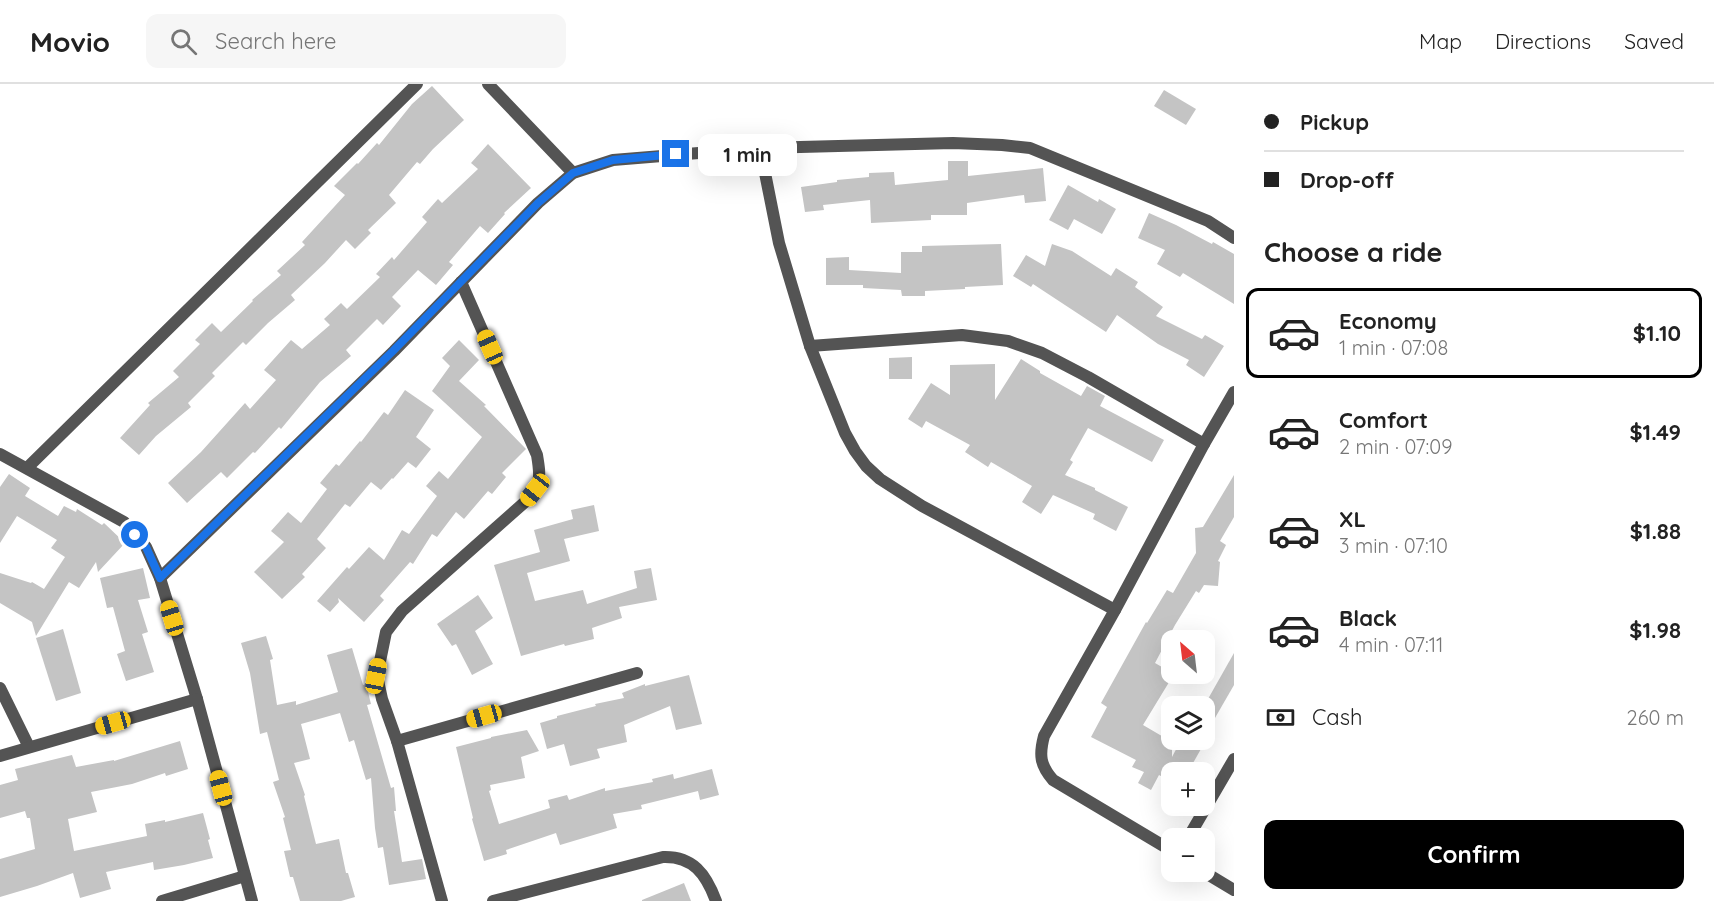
<!DOCTYPE html>
<html lang="en">
<head>
<meta charset="utf-8">
<style>
	:root { --surface:#fff; --page:#f6f6f6; --text:#222; --muted:#767676; --line:#e0e0e0; --accent:#000 }
	body { margin:0; font-family:Quicksand,sans-serif; background:var(--page); color:var(--text); height:100vh; display:flex; flex-direction:column; font-size:22px; white-space:nowrap }
	* { box-sizing:border-box; margin:0 }
	p { font-size:20px; color:var(--muted) }
	.icon { flex:none; width:33px; height:33px; fill:none; stroke:currentColor; stroke-width:2; stroke-linecap:round; stroke-linejoin:round }
	.map { position:relative; flex:1; overflow:hidden }
	.sheet { display:flex; flex-direction:column; background:var(--surface); width:480px }
	.sheet>* { flex:none }
	.hud { display:grid; align-content:center; height:132px; padding:0 30px; background:var(--surface) }
	.needle { width:39px; rotate:332deg }
	.tools { position:absolute; left:1161px; top:546px; display:grid; gap:12px }
	.tools a { display:grid; place-items:center; width:54px; height:54px; border-radius:12px; background:var(--surface); box-shadow:0 6px 24px #0002; font-size:30px }
	.end { position:absolute; width:27px; height:27px; margin:-14px; border:8px solid #1a73e8; background:#fff; box-shadow:0 0 0 3px #fff }
	.from { border-radius:50% }
	.bubble { position:absolute; height:42px; border-radius:12px; background:var(--surface); box-shadow:0 6px 24px #0002; font-size:20px; font-weight:700; line-height:42px; text-align:center }
	.car { position:absolute; width:18px; height:36px; margin:-18px -9px; border-radius:8px; box-shadow:0 0 4px 2px #0007; background:linear-gradient(#f5c518 24%,#345 0 40%,#f5c518 0 76%,#345 0 86%,#f5c518 0) }
	.hud b { display:flex; align-items:center; gap:21px; height:57px; font-size:22px }
	.hud b+b { border-top:2px solid var(--line) }
	.hud i { width:15px; height:15px; background:var(--text) }
	ul { padding:0; list-style:none }
	li { display:flex; align-items:center; gap:18px; height:90px; margin:0 12px 9px; padding:0 18px; border:3px solid transparent; border-radius:12px }
	li div { flex:1 }
	li b { display:block; font-size:22px }
	li em { font-style:normal; font-weight:700 }
	li.on { border-color:var(--accent) }
	li>.icon { width:54px; height:54px; stroke-width:1.5 }
	h2 { padding:0 30px; font-size:27px; line-height:72px }
	.pay { display:flex; align-items:center; gap:15px; height:66px; padding:0 30px; font-size:22px }
	.pay p { margin-inline-start:auto }
	.primary-button { display:flex; gap:12px; margin-top:auto; padding:12px 30px }
	.primary-button a { flex:1; height:69px; border-radius:12px; background:var(--accent); color:#fff; font-size:24px; font-weight:700; line-height:69px; text-align:center }
	header { display:flex; align-items:center; gap:36px; box-sizing:border-box; height:84px; padding:0 30px; background:var(--surface); border-bottom:2px solid var(--line) }
	header strong { font-size:28px }
	nav { display:flex; gap:33px; margin-inline-start:auto; font-size:21px }
	.search { width:420px; height:54px; background:var(--page); display:flex; align-items:center; gap:15px; box-sizing:border-box; padding:0 21px; border-radius:12px; color:var(--muted); font-size:22px }
	main { display:flex; flex:1; min-height:0 }
	.map>svg:first-child { display:block }
	.building { fill:#c4c4c4 }
	.lines { fill:none; stroke-linecap:round; stroke-linejoin:round }
	.minor { stroke:#545454; stroke-width:12 }
	.route { stroke:#1a73e8; stroke-width:8 }
</style>
</head>
<body>
<header>
<strong>Movio</strong>
<div class="search"><svg class="icon" aria-label="search" viewBox="0 0 24 24"><circle cx="10" cy="10" r="6"/><path d="M15 15l6 6"/></svg>Search here</div>
<nav><a>Map</a><a>Directions</a><a>Saved</a></nav>
</header>
<main>
<div class="map">
<svg width="1234" height="817" viewBox="0 0 1234 817">
	<rect width="100%" height="100%" fill="#fff"/>
	<!-- building -->
	<g class="building">
		<polygon points="432,2 464,36 433,65 420,80 417,78 389,111 396,119 368,146 371,149 355,165 346,156 325,179 291,211 295,216 268,239 246,261 243,258 212,289 215,292 188,319 191,323 156,352 139,371 120,354 150,321 148,319 179,293 173,287 200,260 195,256 212,239 221,248 253,217 252,216 281,191 277,187 305,161 302,158 345,111 334,102 357,79 358,80 377,59 379,61 412,20"/>
		<polygon points="1164,6 1196,25 1186,41 1154,22"/>
		<polygon points="488,60 531,104 504,129 505,130 488,149 480,142 449,178 453,181 436,201 418,186 392,213 401,222 383,241 377,235 346,266 351,272 320,298 281,345 279,343 255,369 253,368 227,394 221,388 187,419 168,399 201,368 245,319 250,325 276,296 264,286 291,256 302,265 330,241 324,235 341,219 347,225 380,193 376,190 392,173 394,176 427,138 422,133 438,115 442,119 478,85 471,79"/>
		<polygon points="948,77 968,77 968,92 1043,84 1046,117 1025,119 1024,111 967,119 967,131 931,131 931,136 871,139 870,116 823,121 824,126 805,128 801,103 837,98 837,96 869,93 869,89 894,88 895,101 948,96"/>
		<polygon points="1068,101 1098,118 1099,115 1116,125 1102,150 1074,135 1068,146 1049,136"/>
		<polygon points="1149,129 1176,141 1212,160 1213,158 1234,170 1234,220 1183,189 1180,193 1157,180 1165,166 1138,154"/>
		<polygon points="1001,160 1003,201 965,203 965,205 925,207 925,212 902,212 901,206 863,204 863,201 826,201 826,174 849,173 849,186 901,189 901,168 922,168 922,162"/>
		<polygon points="1052,160 1072,167 1111,192 1116,184 1138,198 1135,203 1163,223 1156,232 1202,255 1205,251 1224,262 1204,293 1186,281 1189,276 1158,260 1117,231 1106,248 1033,200 1031,203 1013,192 1026,171 1045,182"/>
		<polygon points="459,256 479,276 459,297 486,321 484,322 526,365 502,389 506,393 492,410 488,407 464,435 456,428 437,453 432,450 413,480 410,478 380,512 384,516 364,538 338,514 339,518 330,528 317,517 347,483 349,485 369,463 384,476 402,446 409,450 437,412 426,402 439,387 448,395 482,353 432,307 450,282 442,274"/>
		<polygon points="912,273 912,295 889,295 889,274"/>
		<polygon points="1021,275 1040,287 1040,289 1081,312 1087,302 1105,312 1100,322 1164,356 1152,378 1088,344 1070,376 1073,378 1065,391 1095,404 1095,406 1128,423 1116,447 1093,435 1095,430 1053,411 1041,430 1022,418 1032,402 991,378 988,383 965,368 970,361 926,337 922,344 908,335 931,299 950,311 950,281 995,280 995,316"/>
		<polygon points="405,306 434,326 416,353 431,365 416,384 408,378 393,395 392,394 381,406 371,398 350,423 345,420 317,455 326,464 302,490 305,493 282,515 254,488 284,458 271,447 288,428 301,439 327,405 320,399 336,380 339,382 360,357 361,358 384,328 388,331"/>
		<polygon points="9,390 30,404 25,412 58,432 64,422 76,428 77,425 102,441 104,439 125,459 98,488 96,478 79,504 69,498 36,552 32,538 0,519 0,489 31,499 32,498 44,505 65,473 51,464 57,456 17,432 0,459 0,403"/>
		<polygon points="1234,391 1234,433 1220,457 1226,461 1218,477 1220,478 1218,502 1204,501 1199,509 1196,507 1175,541 1155,579 1174,590 1143,641 1172,658 1172,673 1181,656 1206,656 1188,688 1172,688 1172,698 1159,691 1151,706 1138,699 1144,688 1132,683 1136,676 1091,653 1107,623 1101,619 1146,538 1147,539 1167,506 1173,509 1196,469 1195,444 1203,443"/>
		<polygon points="594,421 599,447 564,455 570,477 527,489 535,517 583,506 587,520 637,504 634,487 651,484 657,516 619,523 622,534 592,544 594,555 565,562 564,560 521,572 494,481 540,468 534,446 573,435 571,426"/>
		<polygon points="143,484 150,514 138,516 148,548 142,550 154,588 126,597 117,570 125,567 113,523 107,524 100,494"/>
		<polygon points="478,511 493,534 475,547 493,580 472,591 456,560 452,562 437,540"/>
		<polygon points="63,545 81,609 56,617 36,554"/>
		<polygon points="266,552 273,575 270,576 277,621 296,617 296,621 338,608 327,571 352,564 363,601 366,600 371,620 367,621 391,704 394,703 396,727 394,727 402,778 422,775 426,795 389,801 383,763 378,764 375,744 371,694 366,696 354,656 349,658 340,629 301,640 310,675 294,679 305,711 304,712 316,760 339,755 346,789 348,789 355,813 341,817 300,817 293,793 290,793 284,767 291,766 283,734 285,733 273,698 279,696 267,648 260,650 250,589 241,559"/>
		<polygon points="1234,569 1234,601 1204,653 1204,622"/>
		<polygon points="689,591 702,640 676,646 670,622 624,641 627,658 597,665 600,674 570,682 564,660 547,665 540,639 557,634 557,632 596,622 595,620 624,614 622,609 645,600 645,602"/>
		<polygon points="527,646 539,667 521,673 525,694 490,701 491,706 489,707 499,740 550,724 548,716 567,711 569,716 605,704 605,707 653,698 652,695 673,690 674,695 712,685 719,711 700,716 698,707 641,721 642,725 613,730 617,744 560,761 556,749 506,766 507,770 484,777 472,735 473,734 456,663 491,654 491,653"/>
		<polygon points="180,657 188,685 166,692 165,689 132,700 91,708 97,728 68,735 74,767 147,752 145,740 165,736 165,738 203,729 210,755 208,756 213,774 184,781 154,786 153,778 106,788 111,805 80,814 73,789 37,802 0,813 0,775 35,765 30,734 27,734 25,727 0,734 0,701 18,696 15,685 72,671 76,683 114,676 114,677"/>
		<polygon points="684,799 691,817 642,817 642,816"/>
	</g>
	<g class="lines">
		<!-- minor -->
		<g class="minor">
			<polyline points="488,0 573,89"/>
			<polyline points="760,64 779,159 810,262 845,349 855,367 866,382 880,395 922,422 1115,526"/>
			<polyline points="810,262 962,251 1008,257 1042,269 1088,293 1204,360"/>
			<polyline points="0,370 124,438 146,463 160,494 197,615 252,817"/>
			<polyline points="27,384 417,0"/>
			<polyline points="160,494 394,267 538,119 573,89 613,76 760,64 953,59 1002,61 1030,64 1208,137 1234,154"/>
			<polyline points="0,604 29,663"/>
			<polyline points="397,657 637,589"/>
			<polyline points="0,672 197,615"/>
			<polyline points="1188,754 1234,675"/>
			<path d="M1172 767 1053 696C1040 681 1039 671 1044 652L1115 526 1204 360 1234 308"/>
			<polyline points="1204,788 1234,806"/>
			<polyline points="162,817 245,792"/>
			<path d="M442 817 397 657 382 615 377 592 386 548 402 527 525 418C541 398 541 395 537 371L461 198"/>
			<path d="M493 817 663 773C693 772 706 790 716 817"/>
		</g>
	</g>
	<g class="lines">
		<!-- route -->
		<polyline class="route" points="135,451 146,463 160,494 393,267 538,119 573,89 613,76 676,70"/>
	</g>
</svg>
<div class="tools">
<a><svg class="needle" viewBox="-14 -14 28 28"><path d="M0-13l5 13h-10z" fill="#e53935"/><path d="M0 13l5-13h-10z" fill="#767676"/></svg></a>
<a><svg class="icon" aria-label="layers" viewBox="0 0 24 24"><path d="M12 4l9 5-9 5-9-5zM3 14l9 5 9-5"/></svg></a>
<a>+</a>
<a>−</a>
</div>
<i class="end from" style="left:135px;top:451px"></i>
<i class="end" style="left:676px;top:70px"></i>
<div class="bubble" style="left:698px;top:50px;width:99px">1 min</div>
<i class="car" style="left:490px;top:263px;rotate:336deg"></i>
<i class="car" style="left:535px;top:406px;rotate:218deg"></i>
<i class="car" style="left:172px;top:534px;rotate:343deg"></i>
<i class="car" style="left:376px;top:592px;rotate:11deg"></i>
<i class="car" style="left:484px;top:632px;rotate:254deg"></i>
<i class="car" style="left:113px;top:639px;rotate:254deg"></i>
<i class="car" style="left:221px;top:704px;rotate:345deg"></i>
</div>
<section class="sheet">
<div class="hud">
<b><i class="from"></i>Pickup</b>
<b><i></i>Drop-off</b>
</div>
<h2>Choose a ride</h2>
<ul>
<li class="on"><svg class="icon" aria-label="car" viewBox="0 0 24 24"><path d="M5 17H2v-5l4-1 3-4h7l3 4 3 1v5h-3M9 17h6M6 11h13"/><circle cx="7" cy="17" r="2"/><circle cx="17" cy="17" r="2"/></svg><div><b>Economy</b><p>1 min · 07:08</p></div><em>$1.10</em></li>
<li><svg class="icon" aria-label="car" viewBox="0 0 24 24"><path d="M5 17H2v-5l4-1 3-4h7l3 4 3 1v5h-3M9 17h6M6 11h13"/><circle cx="7" cy="17" r="2"/><circle cx="17" cy="17" r="2"/></svg><div><b>Comfort</b><p>2 min · 07:09</p></div><em>$1.49</em></li>
<li><svg class="icon" aria-label="car" viewBox="0 0 24 24"><path d="M5 17H2v-5l4-1 3-4h7l3 4 3 1v5h-3M9 17h6M6 11h13"/><circle cx="7" cy="17" r="2"/><circle cx="17" cy="17" r="2"/></svg><div><b>XL</b><p>3 min · 07:10</p></div><em>$1.88</em></li>
<li><svg class="icon" aria-label="car" viewBox="0 0 24 24"><path d="M5 17H2v-5l4-1 3-4h7l3 4 3 1v5h-3M9 17h6M6 11h13"/><circle cx="7" cy="17" r="2"/><circle cx="17" cy="17" r="2"/></svg><div><b>Black</b><p>4 min · 07:11</p></div><em>$1.98</em></li>
</ul>
<div class="pay"><svg class="icon" aria-label="cash" viewBox="0 0 24 24"><path d="M3 7h18v10H3z"/><circle cx="12" cy="12" r="2"/></svg>Cash<p>260 m</p></div>
<div class="primary-button"><a>Confirm</a></div>
</section>
</main>
</body>
</html>
